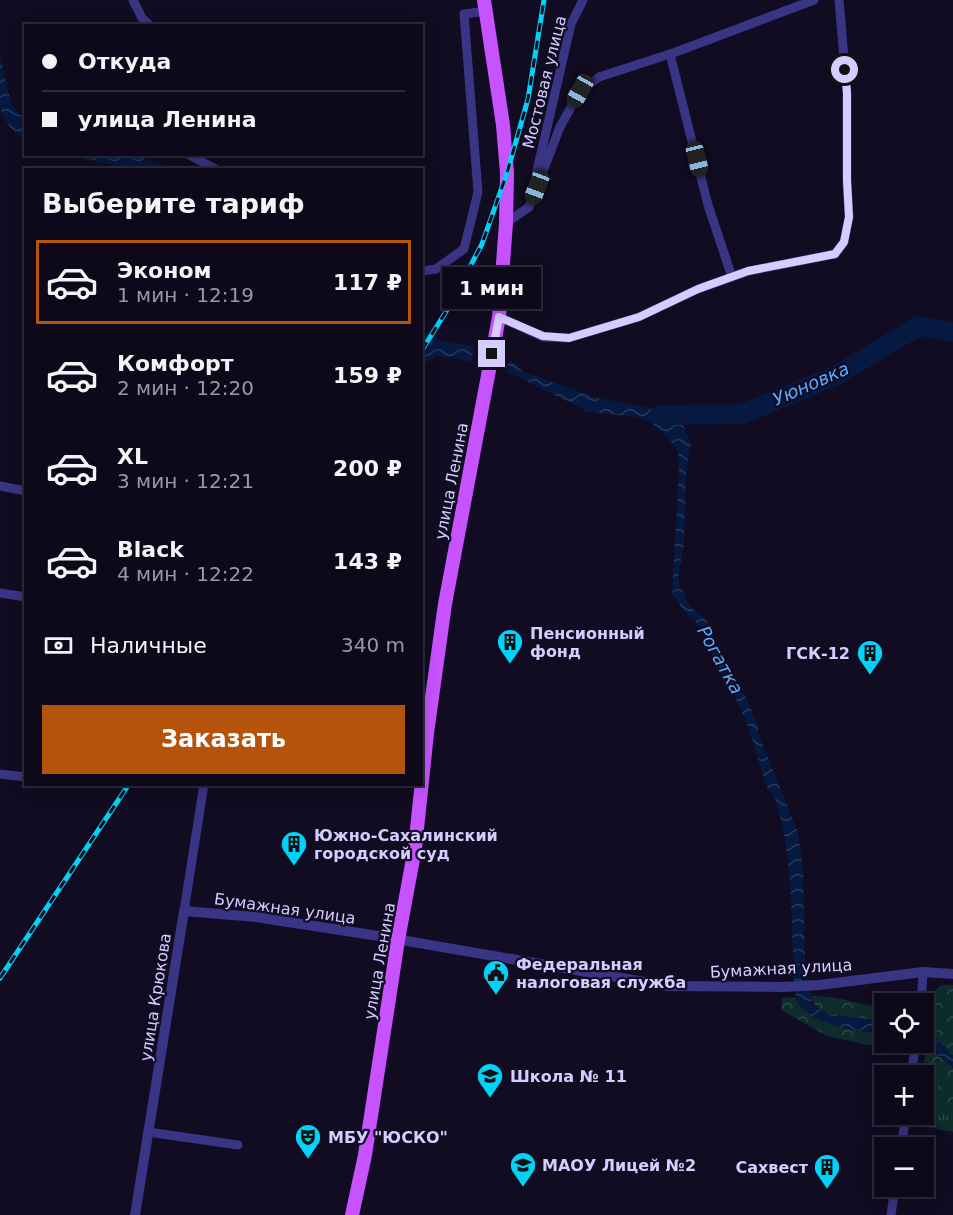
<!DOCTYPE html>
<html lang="ru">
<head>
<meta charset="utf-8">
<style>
	:root { --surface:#0d091a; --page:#1b1727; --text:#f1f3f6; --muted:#9a9aa2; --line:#2d2a39; --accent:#b45309 }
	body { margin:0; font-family:"DejaVu Sans",sans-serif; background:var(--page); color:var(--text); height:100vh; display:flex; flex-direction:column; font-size:22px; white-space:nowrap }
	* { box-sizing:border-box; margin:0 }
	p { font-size:20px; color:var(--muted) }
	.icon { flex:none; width:33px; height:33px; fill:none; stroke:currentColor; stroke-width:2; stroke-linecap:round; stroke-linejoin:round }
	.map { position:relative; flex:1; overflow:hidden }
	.drawer { position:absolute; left:24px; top:168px; width:399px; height:618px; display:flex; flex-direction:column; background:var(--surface); border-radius:0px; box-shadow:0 3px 15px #0003,0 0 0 2px var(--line) }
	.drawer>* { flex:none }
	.top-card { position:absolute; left:24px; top:24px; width:399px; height:132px; border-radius:0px; box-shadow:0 3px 15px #0003,0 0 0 2px var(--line); display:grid; align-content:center; height:132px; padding:0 18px; background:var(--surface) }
	.tools { position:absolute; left:874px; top:993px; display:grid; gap:12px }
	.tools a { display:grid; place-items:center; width:60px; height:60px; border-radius:0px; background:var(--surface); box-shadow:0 3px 15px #0003,0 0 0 2px var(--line); font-size:30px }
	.end { position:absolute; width:27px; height:27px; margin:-14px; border:8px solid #d5ccff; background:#111; box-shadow:0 0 0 3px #111 }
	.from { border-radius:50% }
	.bubble { position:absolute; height:42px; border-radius:0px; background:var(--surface); box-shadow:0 3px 15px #0003,0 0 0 2px var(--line); font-size:20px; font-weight:600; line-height:42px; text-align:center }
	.car { position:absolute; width:18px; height:36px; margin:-18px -9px; border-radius:8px; box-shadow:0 0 4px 2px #0007; background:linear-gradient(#222 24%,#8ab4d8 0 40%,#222 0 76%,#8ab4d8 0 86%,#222 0) }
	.top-card b { display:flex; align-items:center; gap:21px; height:57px; font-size:22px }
	.top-card b+b { border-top:2px solid var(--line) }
	.top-card i { width:15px; height:15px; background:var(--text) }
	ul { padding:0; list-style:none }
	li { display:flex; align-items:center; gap:18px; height:84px; margin:0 12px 9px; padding:0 6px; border:3px solid transparent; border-radius:0px }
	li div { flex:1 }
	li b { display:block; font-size:22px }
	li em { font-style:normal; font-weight:600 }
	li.active { border-color:var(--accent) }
	li>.icon { width:54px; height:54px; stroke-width:1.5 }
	h2 { padding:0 18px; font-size:27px; line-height:72px }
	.pay { display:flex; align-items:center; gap:15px; height:66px; padding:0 18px; font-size:22px }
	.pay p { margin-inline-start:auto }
	.button { display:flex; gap:12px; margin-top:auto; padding:12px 18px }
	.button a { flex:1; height:69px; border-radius:0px; background:var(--accent); color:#fff; font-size:24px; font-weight:600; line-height:69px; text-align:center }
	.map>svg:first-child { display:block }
	.grass { fill:url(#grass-tufts) }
	.forest { fill:url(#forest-crowns) }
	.water { fill:url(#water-waves) }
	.pier { fill:#110c22 }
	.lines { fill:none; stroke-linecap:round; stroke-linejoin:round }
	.river { stroke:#061940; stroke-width:20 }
	.minor { stroke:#3a3484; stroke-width:9 }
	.tertiary { stroke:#3a3484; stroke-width:10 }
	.primary { stroke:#c753ff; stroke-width:14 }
	.rail-casing { stroke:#00d3f7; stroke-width:5 }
	.rail { stroke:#110c22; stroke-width:3; stroke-dasharray:9; stroke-linecap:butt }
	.route { stroke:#d5ccff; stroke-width:8 }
	.labels { text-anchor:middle; stroke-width:4.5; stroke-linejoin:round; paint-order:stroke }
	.street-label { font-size:16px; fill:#d5ccff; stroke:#110c22 }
	.poi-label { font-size:16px; font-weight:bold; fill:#d5ccff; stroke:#110c22; text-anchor:start }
	.water-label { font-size:18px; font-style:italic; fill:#5aabff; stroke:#110c22 }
</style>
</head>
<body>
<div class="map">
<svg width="953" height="1215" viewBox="0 0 953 1215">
	<defs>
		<pattern id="grass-tufts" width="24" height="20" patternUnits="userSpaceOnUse" patternTransform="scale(1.5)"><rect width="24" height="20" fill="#0e2c2c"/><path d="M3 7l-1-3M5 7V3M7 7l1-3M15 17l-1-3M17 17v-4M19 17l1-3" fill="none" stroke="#30494c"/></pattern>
		<pattern id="forest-crowns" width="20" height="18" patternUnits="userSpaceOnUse" patternTransform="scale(1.5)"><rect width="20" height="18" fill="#0e2c2c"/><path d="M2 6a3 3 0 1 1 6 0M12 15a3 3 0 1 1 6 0" fill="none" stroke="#30494c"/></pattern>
		<pattern id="water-waves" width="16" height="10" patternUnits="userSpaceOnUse" patternTransform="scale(1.5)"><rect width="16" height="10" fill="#061940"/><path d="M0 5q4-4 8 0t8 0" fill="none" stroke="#29395d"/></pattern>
	</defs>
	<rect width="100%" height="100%" fill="#110c22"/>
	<!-- grass -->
	<polygon class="grass" points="922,1075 940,1079 943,1083 946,1101 953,1110 953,1132 922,1126 916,1122 916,1115 924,1114 924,1076"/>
	<!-- forest -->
	<g class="forest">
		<polygon points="941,985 953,985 953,1056 929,1031 934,991"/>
		<path d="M811 996C836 995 860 1005 885 1008V1021C865 1018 814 1020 811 996Z"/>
		<polygon points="795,997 801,1008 858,1031 885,1033 885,1042 905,1043 904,1049 897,1051 827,1036 781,1010 782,998"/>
		<path d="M927 1045 953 1068V1110C935 1091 953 1081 922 1075Z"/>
	</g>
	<!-- water -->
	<g class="water">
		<path d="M0 55C5 75 7 107 25 119V140C15 135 2 119 0 107 0 91 0 71 0 55Z"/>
		<polygon points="72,155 134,155 174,169 125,169"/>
		<path d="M427 333 441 341 476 346 516 364 522 371 597 398 669 411 682 422 691 443 686 474 684 544 678 578 680 587 691 607 707 621 726 668 742 689 758 725V733L798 832 803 870 805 964 812 1003 817 1008 830 1014 885 1021V1033C859 1031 823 1028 803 1009 799 1005 796 999 795 993 792 979 794 966 793 952 791 912 792 870 783 830 780 816 777 797 767 788L749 729 737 701 728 688 702 628 687 615 672 594 679 469 678 452 668 438 652 423 637 417 589 412 518 377 468 361 437 356 423 364 422 363V336Z"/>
		<polygon points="929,1031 953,1056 953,1068 924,1043"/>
	</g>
	<!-- pier -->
	<polygon class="pier" points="475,343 509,358 506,376 471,365"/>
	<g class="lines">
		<!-- river -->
		<polyline class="river" points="660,415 742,414 835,376 919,326 953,332"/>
		<!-- minor -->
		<g class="minor">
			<polyline points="133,0 142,18 150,26"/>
			<polyline points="670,54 708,205 732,277"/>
			<polyline points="188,154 217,170"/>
			<polyline points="536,175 571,24 583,0"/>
			<polyline points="506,223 529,207 560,127 580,91 599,77 676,52 814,0"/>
			<polyline points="422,271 436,269 464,249 478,192 464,14 486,11"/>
			<polyline points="499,317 543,337 569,338 639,317 698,289 749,271 835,254 844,242 849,217 847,180 847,93 839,0"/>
			<polyline points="0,486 26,491"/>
			<polyline points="0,593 26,597"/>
			<polyline points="0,774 26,777"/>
			<polyline points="184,911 204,784"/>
			<polyline points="921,1004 923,972"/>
			<polyline points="911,1076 916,1042"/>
			<polyline points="148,1132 238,1145"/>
			<polyline points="901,1148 906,1114"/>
			<polyline points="891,1215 895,1186"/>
		</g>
		<!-- tertiary -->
		<polyline class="tertiary" points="135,1215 184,911 256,917 372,935 668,986 782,987 819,985 923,972 953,974"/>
		<!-- primary -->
		<polyline class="primary" points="352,1215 365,1155 398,940 415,848 427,733 445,604 499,317 506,223 507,173 503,125 484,0"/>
		<!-- rail casing -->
		<g class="rail-casing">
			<g id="rail">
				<polyline points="422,350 447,310 482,244 507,173 528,99 544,0"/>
				<polyline points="0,978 129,784"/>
			</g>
		</g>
		<!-- rail -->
		<use href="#rail" class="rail"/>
	</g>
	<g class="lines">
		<!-- route -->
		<polyline class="route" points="492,354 499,317 543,336 569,338 639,317 698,289 748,271 835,254 844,242 849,217 847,180 847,93 845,70"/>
	</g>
	<!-- icons -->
	<defs>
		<g id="building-pin" transform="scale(1.35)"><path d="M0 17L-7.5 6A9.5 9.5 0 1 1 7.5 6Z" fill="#00d3f7" stroke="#110c22"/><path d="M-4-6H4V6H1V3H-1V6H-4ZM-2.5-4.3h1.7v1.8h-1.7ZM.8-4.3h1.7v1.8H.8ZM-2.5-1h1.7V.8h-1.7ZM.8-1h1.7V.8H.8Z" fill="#111"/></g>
		<g id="civic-pin" transform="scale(1.35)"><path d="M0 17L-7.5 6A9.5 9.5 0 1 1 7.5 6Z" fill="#00d3f7" stroke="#110c22"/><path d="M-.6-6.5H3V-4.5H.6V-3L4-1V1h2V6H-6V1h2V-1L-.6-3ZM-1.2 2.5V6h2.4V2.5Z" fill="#111"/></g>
		<g id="school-pin" transform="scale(1.35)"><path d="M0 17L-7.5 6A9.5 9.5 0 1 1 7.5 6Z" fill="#00d3f7" stroke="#110c22"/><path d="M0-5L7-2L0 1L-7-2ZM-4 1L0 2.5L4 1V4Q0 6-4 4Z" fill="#111"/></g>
		<g id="theatre-pin" transform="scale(1.35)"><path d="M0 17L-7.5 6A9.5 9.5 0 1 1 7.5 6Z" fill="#00d3f7" stroke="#110c22"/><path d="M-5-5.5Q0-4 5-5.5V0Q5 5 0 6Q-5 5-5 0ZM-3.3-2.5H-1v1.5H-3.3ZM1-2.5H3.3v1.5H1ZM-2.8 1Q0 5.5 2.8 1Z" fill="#111"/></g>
	</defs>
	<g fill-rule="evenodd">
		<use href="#building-pin" x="510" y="642"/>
		<use href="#building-pin" x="870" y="653"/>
		<use href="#building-pin" x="294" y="844"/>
		<use href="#civic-pin" x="496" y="973"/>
		<use href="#school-pin" x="490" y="1076"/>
		<use href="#theatre-pin" x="308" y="1137"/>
		<use href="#school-pin" x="523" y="1165"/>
		<use href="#building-pin" x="827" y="1167"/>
	</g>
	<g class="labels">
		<!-- street labels -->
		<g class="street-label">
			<text transform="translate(544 82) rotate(-76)" y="6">Мостовая улица</text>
			<text transform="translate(451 481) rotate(-79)" y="6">улица Ленина</text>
			<text transform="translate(285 908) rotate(8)" y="6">Бумажная улица</text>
			<text transform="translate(379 961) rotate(-80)" y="6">улица Ленина</text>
			<text transform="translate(781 968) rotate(-3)" y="6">Бумажная улица</text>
			<text transform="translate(155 997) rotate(-81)" y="6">улица Крюкова</text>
		</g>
		<!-- poi labels -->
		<g class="poi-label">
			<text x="530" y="639">Пенсионный<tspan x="530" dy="18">фонд</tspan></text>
			<text x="850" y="659" text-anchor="end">ГСК-12</text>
			<text x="314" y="841">Южно-Сахалинский<tspan x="314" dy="18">городской суд</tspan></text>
			<text x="516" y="970">Федеральная<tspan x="516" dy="18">налоговая служба</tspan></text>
			<text x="510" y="1082">Школа № 11</text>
			<text x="328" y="1143">МБУ "ЮСКО"</text>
			<text x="542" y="1171">МАОУ Лицей №2</text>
			<text x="808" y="1173" text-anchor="end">Сахвест</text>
		</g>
		<!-- water labels -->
		<g class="water-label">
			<text transform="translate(811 384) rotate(-24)" y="6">Уюновка</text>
			<text transform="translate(720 660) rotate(61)" y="6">Рогатка</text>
		</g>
	</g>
</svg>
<div class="tools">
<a><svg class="icon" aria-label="locate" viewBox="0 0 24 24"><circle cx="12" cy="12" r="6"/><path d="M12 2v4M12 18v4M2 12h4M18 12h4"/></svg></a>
<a>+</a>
<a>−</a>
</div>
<i class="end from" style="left:845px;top:70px"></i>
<i class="end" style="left:492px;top:354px"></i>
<div class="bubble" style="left:442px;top:267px;width:99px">1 мин</div>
<i class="car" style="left:580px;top:91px;rotate:209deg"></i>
<i class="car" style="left:697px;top:159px;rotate:166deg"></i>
<i class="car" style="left:537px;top:187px;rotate:201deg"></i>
<div class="top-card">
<b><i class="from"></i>Откуда</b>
<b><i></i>улица Ленина</b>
</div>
<section class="drawer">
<h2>Выберите тариф</h2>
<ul>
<li class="active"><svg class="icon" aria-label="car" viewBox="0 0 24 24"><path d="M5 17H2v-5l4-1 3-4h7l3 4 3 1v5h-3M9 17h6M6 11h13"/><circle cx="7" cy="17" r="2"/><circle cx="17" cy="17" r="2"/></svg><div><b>Эконом</b><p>1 мин · 12:19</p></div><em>117 ₽</em></li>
<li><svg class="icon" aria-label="car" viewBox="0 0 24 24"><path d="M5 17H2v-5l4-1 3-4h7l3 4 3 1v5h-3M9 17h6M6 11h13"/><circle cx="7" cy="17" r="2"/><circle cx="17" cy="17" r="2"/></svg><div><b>Комфорт</b><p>2 мин · 12:20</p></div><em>159 ₽</em></li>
<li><svg class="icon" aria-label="car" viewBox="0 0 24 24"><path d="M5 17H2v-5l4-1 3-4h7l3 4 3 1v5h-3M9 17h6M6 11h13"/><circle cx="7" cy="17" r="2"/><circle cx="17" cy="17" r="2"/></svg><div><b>XL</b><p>3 мин · 12:21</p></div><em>200 ₽</em></li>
<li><svg class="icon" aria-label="car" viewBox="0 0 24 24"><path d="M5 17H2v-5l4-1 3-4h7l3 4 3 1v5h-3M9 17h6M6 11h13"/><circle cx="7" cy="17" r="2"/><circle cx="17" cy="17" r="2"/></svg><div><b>Black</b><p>4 мин · 12:22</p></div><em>143 ₽</em></li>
</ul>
<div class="pay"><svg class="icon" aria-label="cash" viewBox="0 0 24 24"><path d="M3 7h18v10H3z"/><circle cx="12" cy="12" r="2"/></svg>Наличные<p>340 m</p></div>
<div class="button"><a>Заказать</a></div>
</section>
</div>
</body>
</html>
